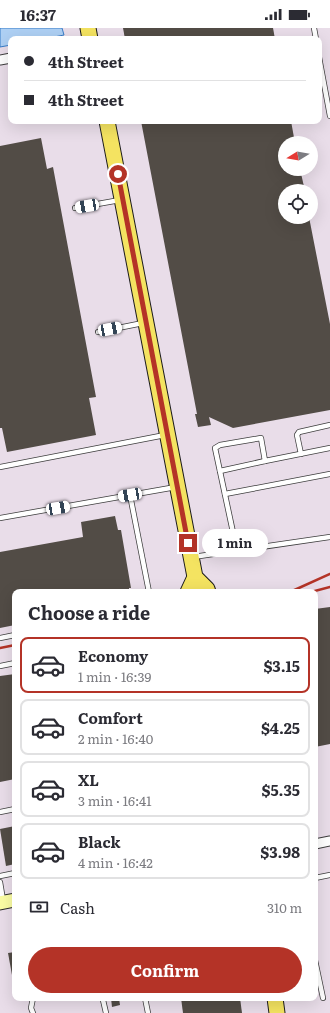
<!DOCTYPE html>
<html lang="en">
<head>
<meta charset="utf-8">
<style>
	:root { --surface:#fff; --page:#f7f7f7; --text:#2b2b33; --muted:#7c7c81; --line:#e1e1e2; --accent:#b43327 }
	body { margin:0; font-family:Literata,serif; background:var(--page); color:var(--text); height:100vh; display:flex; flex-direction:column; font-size:15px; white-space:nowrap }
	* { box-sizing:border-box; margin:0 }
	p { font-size:13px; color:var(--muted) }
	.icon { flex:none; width:22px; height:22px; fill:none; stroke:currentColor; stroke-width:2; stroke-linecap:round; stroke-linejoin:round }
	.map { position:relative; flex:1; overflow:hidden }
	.details { position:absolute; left:12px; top:561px; width:306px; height:412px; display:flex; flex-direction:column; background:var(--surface); border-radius:8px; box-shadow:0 4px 16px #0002 }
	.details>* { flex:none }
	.banner { position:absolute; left:8px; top:8px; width:314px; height:88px; border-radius:8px; box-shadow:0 4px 16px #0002; display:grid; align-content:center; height:88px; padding:0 16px; background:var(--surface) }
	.needle { width:26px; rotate:259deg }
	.controls { position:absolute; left:278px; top:108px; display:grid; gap:8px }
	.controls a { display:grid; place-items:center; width:40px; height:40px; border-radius:50%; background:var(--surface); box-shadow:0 4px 16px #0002; font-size:20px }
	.end { position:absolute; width:18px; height:18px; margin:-9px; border:5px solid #b43327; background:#fff; box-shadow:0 0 0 2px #fff }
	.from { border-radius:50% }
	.bubble { position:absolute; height:28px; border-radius:14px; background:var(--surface); box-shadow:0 4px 16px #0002; font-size:13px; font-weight:700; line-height:28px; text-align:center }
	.car { position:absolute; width:12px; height:24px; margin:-12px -6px; border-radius:5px; box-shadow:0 0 3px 1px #0007; background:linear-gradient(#fff 24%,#345 0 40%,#fff 0 76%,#345 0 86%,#fff 0) }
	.banner b { display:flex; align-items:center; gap:14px; height:38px; font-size:15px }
	.banner b+b { border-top:1px solid var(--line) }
	.banner i { width:10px; height:10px; background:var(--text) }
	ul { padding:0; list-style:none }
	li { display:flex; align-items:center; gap:12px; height:56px; margin:0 8px 6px; padding:0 8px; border:2px solid var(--line); border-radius:8px }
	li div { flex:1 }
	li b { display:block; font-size:15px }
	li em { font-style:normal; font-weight:700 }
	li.selected { border-color:var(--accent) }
	li>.icon { width:36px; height:36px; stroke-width:1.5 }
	h2 { padding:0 16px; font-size:18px; line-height:48px }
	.pay { display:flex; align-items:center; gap:10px; height:44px; padding:0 16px; font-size:15px }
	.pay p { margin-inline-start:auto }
	.action { display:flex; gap:8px; margin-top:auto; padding:8px 16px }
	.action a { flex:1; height:46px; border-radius:24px; background:var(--accent); color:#fff; font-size:16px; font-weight:700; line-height:46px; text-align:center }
	.status { display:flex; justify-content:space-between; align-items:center; height:28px; padding:0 20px; background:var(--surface); direction:ltr }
	.status svg { height:11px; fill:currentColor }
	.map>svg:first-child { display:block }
	.industrial { fill:#e9dde9; fill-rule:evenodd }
	.water { fill:#aed0f4; stroke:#377cc8 }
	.building { fill:#524c46 }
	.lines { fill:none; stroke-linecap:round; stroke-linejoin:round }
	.lane-casing { stroke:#3d3d3d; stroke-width:6 }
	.street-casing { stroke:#3d3d3d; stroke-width:11 }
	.secondary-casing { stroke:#2c2c2c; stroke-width:15 }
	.primary-casing { stroke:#1b1b1b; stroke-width:17 }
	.lane { stroke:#fff; stroke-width:4.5 }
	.street { stroke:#fff; stroke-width:9 }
	.secondary { stroke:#fbfda4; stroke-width:13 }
	.primary { stroke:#f4e361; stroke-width:15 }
	.rail { stroke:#b43327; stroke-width:2.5 }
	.route { stroke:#b43327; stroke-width:5 }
</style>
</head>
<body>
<div class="status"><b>16:37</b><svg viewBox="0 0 49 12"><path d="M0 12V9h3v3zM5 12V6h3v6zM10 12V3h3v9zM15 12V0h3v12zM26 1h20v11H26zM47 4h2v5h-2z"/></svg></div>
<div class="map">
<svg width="330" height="985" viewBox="0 0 330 985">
	<rect width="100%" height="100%" fill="#fefde7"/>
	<!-- industrial -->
	<path class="industrial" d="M27 0H330V985H0V5ZM11 11H319V93H11ZM285 115H311V141H285ZM285 163H311V189H285ZM15 564H315V970H15Z"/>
	<!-- water -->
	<polygon class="water" points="0,0 62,0 64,7 44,11 11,11 11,17 0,19"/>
	<!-- building -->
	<g class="building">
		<polygon points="123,0 273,0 275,11 125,11"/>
		<polygon points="141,93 291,93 295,115 285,115 285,141 300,141 305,163 285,163 285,189 309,189 330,296 330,382 233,400 209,389 211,397 198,399 195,386 197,386"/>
		<polygon points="41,110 47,141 53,139 96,369 89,370 96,407 7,424 2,400 0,400 0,118"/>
		<polygon points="115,488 118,502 121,502 131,560 129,560 129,564 15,564 15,597 0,600 0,524 83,509 81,494"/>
		<polygon points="330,579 330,716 315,719 315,581"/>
		<polygon points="15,646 15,751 0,754 0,648"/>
		<polygon points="15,798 15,836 6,838 0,801"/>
		<polygon points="15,924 15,946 12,947 8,925"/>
		<polygon points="111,970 119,970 120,977 112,979"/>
		<polygon points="181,970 240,970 242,985 183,985"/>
	</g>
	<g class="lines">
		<!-- lane casing -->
		<g class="lane-casing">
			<g id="lane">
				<polyline points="314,0 316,11"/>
				<polyline points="319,29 330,88"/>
				<polyline points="75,180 120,172"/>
				<polyline points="98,304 143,295"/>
				<polyline points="301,426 297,407 299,404 330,397"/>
				<polyline points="0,439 165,407"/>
				<polyline points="220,443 265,433"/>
				<polyline points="225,466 330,446"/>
				<polyline points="130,467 149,564"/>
				<polyline points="0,490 176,459"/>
				<polyline points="237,523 215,420 220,417 261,410 265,433 330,420"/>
				<polyline points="193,529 330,509"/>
				<polyline points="0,610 15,607"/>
				<polyline points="0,638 15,635"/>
				<polyline points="0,784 15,781"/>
				<polyline points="0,848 15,845"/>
				<polyline points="315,850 330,847"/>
				<polyline points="0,854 3,872"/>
				<polyline points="315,932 323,970"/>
				<polyline points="145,970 148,985"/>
				<polyline points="103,972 106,985"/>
				<polyline points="33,985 31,980 33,970"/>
			</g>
		</g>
		<!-- street casing -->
		<g class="street-casing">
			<g id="street">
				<polyline points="0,32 11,30"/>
				<polyline points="315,816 330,813"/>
			</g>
		</g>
		<!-- secondary casing -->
		<g class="secondary-casing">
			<polyline id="secondary" points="0,875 15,872"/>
		</g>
		<!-- primary casing -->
		<g class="primary-casing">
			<g id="primary">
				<polyline points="88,0 90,11"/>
				<polyline points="107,93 195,549 207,561 208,564"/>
				<polyline points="188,564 195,549"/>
				<polyline points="275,970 277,985"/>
			</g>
		</g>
		<!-- lane -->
		<use href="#lane" class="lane"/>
		<!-- street -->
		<use href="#street" class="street"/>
		<!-- secondary -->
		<use href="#secondary" class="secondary"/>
		<!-- primary -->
		<use href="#primary" class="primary"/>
		<!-- rail -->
		<g class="rail">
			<polyline points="290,564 330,546"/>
			<polyline points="311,564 330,559"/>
			<polyline points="0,620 15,617"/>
		</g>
	</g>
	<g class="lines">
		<!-- route -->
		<polyline class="route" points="118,146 188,515"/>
	</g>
</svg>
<div class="controls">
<a><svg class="needle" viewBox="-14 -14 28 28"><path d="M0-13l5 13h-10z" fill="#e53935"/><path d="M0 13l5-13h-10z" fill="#7c7c81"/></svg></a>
<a><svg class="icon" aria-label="locate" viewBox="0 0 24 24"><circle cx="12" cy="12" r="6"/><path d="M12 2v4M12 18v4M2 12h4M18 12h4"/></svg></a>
</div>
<i class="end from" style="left:118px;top:146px"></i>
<i class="end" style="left:188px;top:515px"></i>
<div class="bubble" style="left:202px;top:501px;width:66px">1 min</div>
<i class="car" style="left:87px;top:178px;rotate:260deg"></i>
<i class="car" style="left:110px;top:301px;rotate:79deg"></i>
<i class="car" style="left:130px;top:467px;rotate:260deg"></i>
<i class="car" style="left:58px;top:480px;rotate:80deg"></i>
<div class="banner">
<b><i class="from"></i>4th Street</b>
<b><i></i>4th Street</b>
</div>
<section class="details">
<h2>Choose a ride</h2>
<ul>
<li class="selected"><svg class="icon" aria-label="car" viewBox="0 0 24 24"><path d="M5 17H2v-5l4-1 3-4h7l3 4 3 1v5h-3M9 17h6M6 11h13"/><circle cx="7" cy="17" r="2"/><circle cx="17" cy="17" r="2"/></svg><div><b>Economy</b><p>1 min · 16:39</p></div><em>$3.15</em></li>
<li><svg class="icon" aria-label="car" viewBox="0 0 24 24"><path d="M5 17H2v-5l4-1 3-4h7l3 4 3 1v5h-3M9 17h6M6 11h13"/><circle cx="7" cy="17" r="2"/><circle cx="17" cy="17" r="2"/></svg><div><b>Comfort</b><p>2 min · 16:40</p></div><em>$4.25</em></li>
<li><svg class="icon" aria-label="car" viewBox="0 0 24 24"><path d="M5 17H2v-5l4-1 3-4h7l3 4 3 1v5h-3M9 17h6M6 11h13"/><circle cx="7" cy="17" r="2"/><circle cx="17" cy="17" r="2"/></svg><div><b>XL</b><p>3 min · 16:41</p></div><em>$5.35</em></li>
<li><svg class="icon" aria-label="car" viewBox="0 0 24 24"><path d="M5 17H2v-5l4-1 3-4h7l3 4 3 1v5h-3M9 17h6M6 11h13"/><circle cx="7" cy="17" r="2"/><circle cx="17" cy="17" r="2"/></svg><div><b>Black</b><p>4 min · 16:42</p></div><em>$3.98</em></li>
</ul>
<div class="pay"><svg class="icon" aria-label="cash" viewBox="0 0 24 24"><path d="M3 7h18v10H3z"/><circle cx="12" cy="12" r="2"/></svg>Cash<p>310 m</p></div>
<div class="action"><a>Confirm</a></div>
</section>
</div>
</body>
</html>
